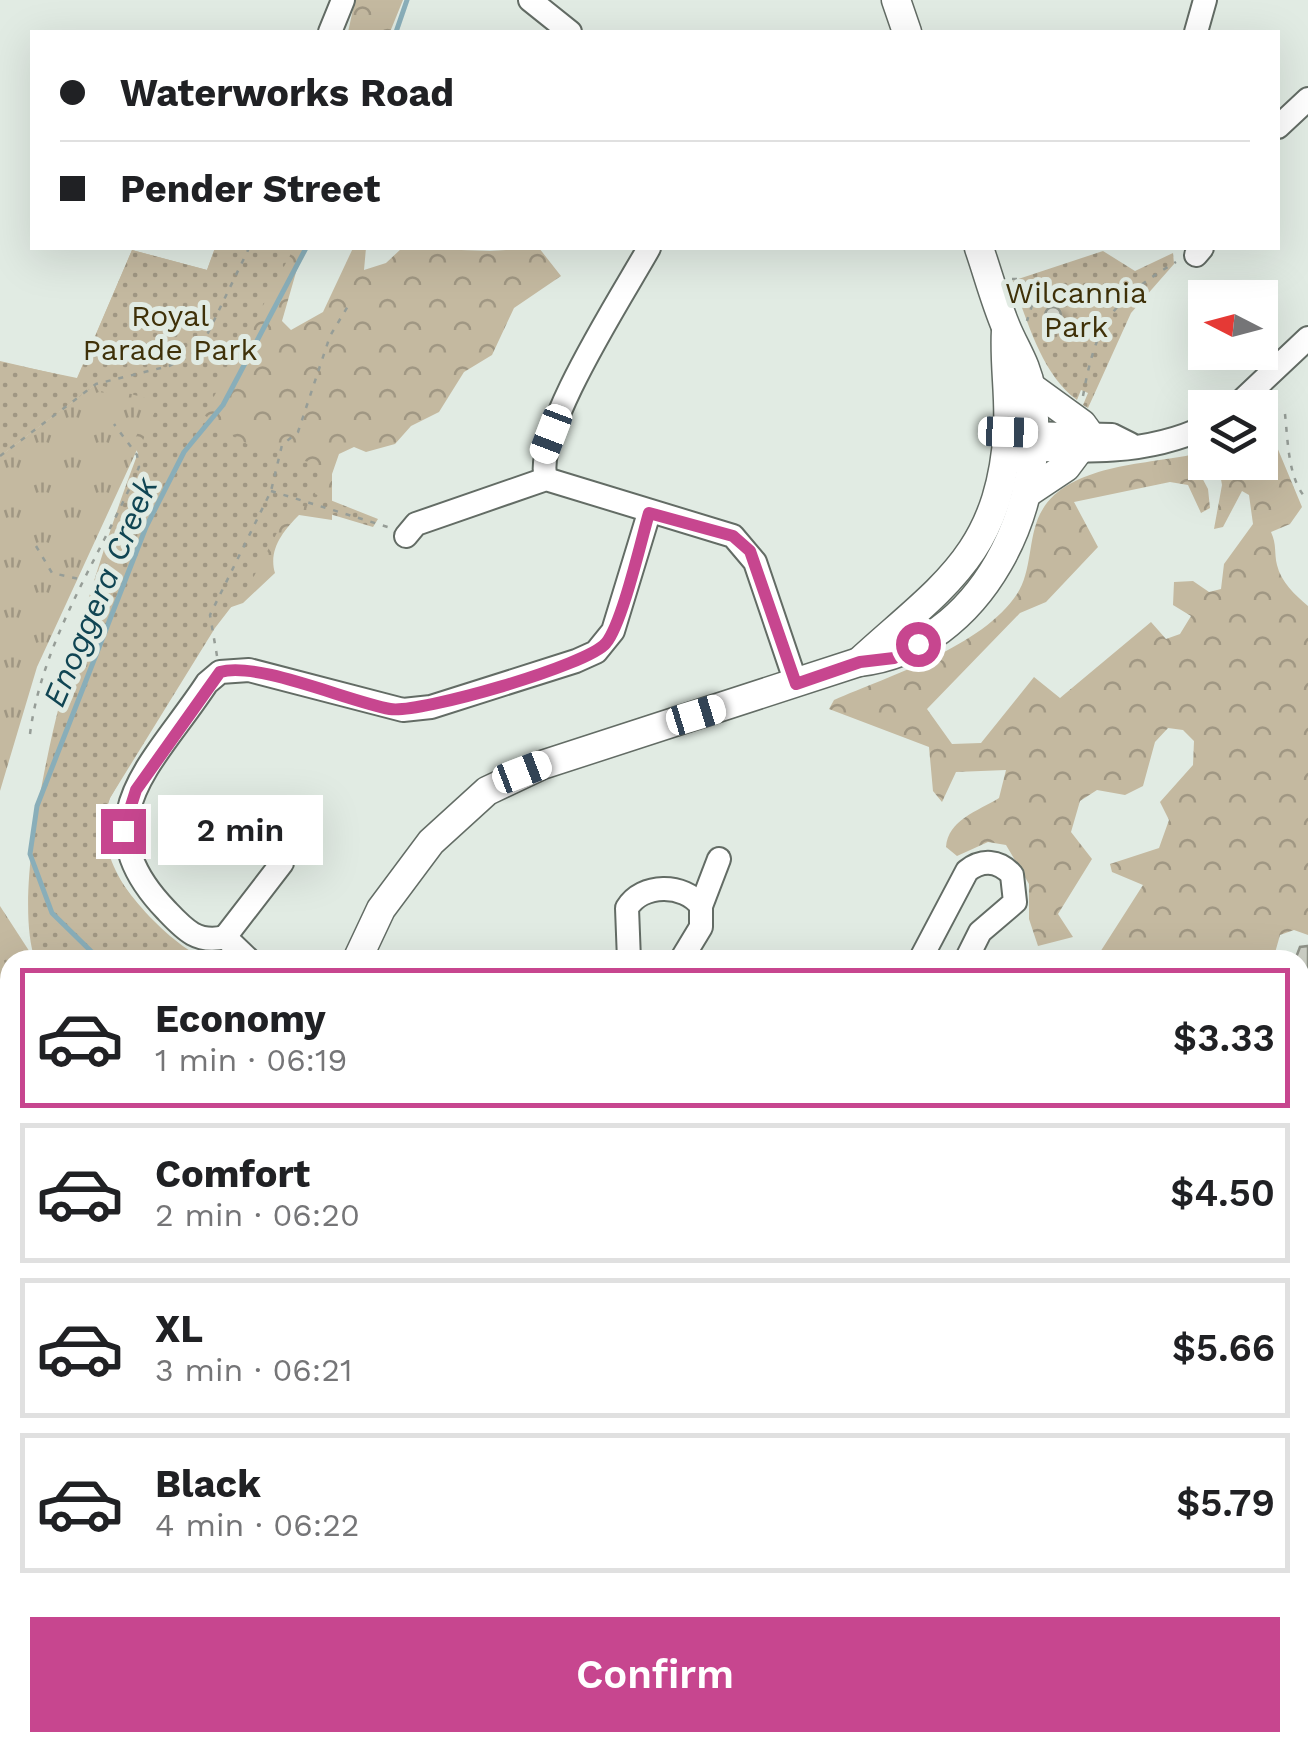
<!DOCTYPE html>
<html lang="en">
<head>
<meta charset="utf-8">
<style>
	:root { --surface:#fff; --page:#f2f2f2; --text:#202124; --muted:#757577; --line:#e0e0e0; --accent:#c7468f }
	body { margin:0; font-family:"Work Sans",sans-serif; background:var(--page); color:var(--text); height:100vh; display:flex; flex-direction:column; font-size:38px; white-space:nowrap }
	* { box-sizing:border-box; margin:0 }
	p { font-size:32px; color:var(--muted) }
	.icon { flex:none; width:55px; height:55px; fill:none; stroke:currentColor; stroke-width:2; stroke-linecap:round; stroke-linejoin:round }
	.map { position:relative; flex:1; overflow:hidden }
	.details { position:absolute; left:0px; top:950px; width:1310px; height:802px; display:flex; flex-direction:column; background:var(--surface); border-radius:30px 30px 0 0; box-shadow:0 10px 40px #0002 }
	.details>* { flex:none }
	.banner { position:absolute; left:30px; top:30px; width:1250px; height:220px; border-radius:0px; box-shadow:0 10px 40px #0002; display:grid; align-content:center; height:220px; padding:0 30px; background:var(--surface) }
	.needle { width:65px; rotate:276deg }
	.buttons { position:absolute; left:1188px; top:280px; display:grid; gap:20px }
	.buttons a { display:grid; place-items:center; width:90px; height:90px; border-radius:0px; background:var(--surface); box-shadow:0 10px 40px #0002; font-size:50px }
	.end { position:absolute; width:45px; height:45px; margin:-22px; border:12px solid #c7468f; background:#fff; box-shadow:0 0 0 5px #fff }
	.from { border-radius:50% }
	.bubble { position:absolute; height:70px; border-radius:0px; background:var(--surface); box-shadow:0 10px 40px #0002; font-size:32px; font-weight:600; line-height:70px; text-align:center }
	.car { position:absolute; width:30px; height:60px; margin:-30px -15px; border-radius:12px; box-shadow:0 0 8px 2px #0007; background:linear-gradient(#fff 24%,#345 0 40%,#fff 0 76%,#345 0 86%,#fff 0) }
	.banner b { display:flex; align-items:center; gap:35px; height:95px; font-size:38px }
	.banner b+b { border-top:2px solid var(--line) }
	.banner i { width:25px; height:25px; background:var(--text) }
	ul { padding:18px 0 0; list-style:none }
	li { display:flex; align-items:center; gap:30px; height:140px; margin:0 20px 15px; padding:0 10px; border:5px solid var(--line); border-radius:0px }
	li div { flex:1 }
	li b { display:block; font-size:38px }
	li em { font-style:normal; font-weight:600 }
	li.selected { border-color:var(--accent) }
	li>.icon { width:90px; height:90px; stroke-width:1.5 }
	.button { display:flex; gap:20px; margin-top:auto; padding:20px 30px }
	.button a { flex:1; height:115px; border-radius:0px; background:var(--accent); color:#fff; font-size:40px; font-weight:600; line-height:115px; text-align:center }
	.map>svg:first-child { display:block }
	.grass { fill:url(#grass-tufts) }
	.forest { fill:url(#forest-crowns) }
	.park { fill:url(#park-dots) }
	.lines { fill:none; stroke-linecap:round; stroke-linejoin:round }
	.stream { stroke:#89aeb9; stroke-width:5 }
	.building { fill:#cdd0c6; stroke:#8f9288; stroke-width:2.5; filter:url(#shadow) }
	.minor-casing { stroke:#636c65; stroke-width:26 }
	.major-casing { stroke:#636c65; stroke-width:31 }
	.path { stroke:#969d97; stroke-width:2.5; stroke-dasharray:5 8; stroke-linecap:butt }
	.minor { stroke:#fff; stroke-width:22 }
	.major { stroke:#fff; stroke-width:28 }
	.route { stroke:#c7468f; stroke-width:12 }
	.labels { text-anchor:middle; stroke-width:10; stroke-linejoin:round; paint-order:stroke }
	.park-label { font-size:30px; fill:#3f3109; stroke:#e1ebe3 }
	.water-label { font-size:32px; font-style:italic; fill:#104553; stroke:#e1ebe3 }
</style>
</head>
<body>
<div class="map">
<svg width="1308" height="1752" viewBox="0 0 1308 1752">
	<defs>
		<pattern id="grass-tufts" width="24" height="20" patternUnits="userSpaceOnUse" patternTransform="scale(2.5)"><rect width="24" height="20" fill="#c4b9a0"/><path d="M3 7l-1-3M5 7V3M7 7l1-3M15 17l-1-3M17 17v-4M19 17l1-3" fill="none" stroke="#a09783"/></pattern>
		<pattern id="forest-crowns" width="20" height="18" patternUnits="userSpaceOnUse" patternTransform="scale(2.5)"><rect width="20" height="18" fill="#c4b9a0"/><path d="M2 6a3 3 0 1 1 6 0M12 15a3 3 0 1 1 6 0" fill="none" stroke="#a09783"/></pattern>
		<pattern id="park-dots" width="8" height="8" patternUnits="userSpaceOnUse" patternTransform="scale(2.5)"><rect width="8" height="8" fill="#c4b9a0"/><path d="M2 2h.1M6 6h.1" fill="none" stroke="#a09783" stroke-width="1.8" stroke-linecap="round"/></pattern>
		<filter id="shadow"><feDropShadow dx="6" dy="6" stdDeviation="5" flood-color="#0004"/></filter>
	</defs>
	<rect width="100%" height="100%" fill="#e1ebe3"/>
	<!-- grass -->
	<g class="grass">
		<polygon points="96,384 159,402 37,667 0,791 0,456"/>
		<polygon points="0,906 35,960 10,960 10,1281 0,1279"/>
		<polygon points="0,1333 10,1336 10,1742 180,1743 179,1752 0,1752"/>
	</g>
	<!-- forest -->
	<g class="forest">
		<polygon points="355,0 403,0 390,32 348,32"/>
		<path d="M215 248H303L282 321 291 330 323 312 353 248H366L364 270 386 263 402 248 490 251 539 248 561 276 514 308 492 355 464 372 439 412 411 426 395 444 366 452 354 447 339 454 332 474V520L299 515C283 531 268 550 275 573L243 603 217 612 110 798C103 817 101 831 106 851 114 885 179 955 212 960H48L144 466 133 443 150 407 98 390 95 385 0 456V362L77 378 132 250 207 270Z"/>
		<path d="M1260 442 1277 447 1302 507 1290 524 1271 532C1277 545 1274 553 1277 565 1281 582 1295 595 1308 606V935L1294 930 1280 935 1273 960H1095L1143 885 1112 872 1110 864 1159 848 1169 820 1160 802 1193 765 1194 741 1183 730 1168 728 1155 742 1143 786 1125 795 1097 790 1080 801 1071 832 1092 859 1058 914 1073 937 1038 946 1029 919V884L1006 845 988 842 957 856 946 847C948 820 978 811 999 798L1006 770 956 772 942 802 933 791 929 747 829 709 834 700C889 676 983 646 1017 594 1032 572 1028 538 1040 514 1065 465 1142 465 1190 455L1208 489 1210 508 1201 513 1188 485 1170 482 1074 502 1098 547 1046 602 1020 613 927 709 952 744 981 743 1034 677 1060 698 1151 622 1166 639 1180 634 1191 616 1173 605 1174 582 1193 581 1209 592 1221 589 1224 564 1253 524 1249 495 1242 491 1223 527 1214 529 1222 485 1218 463 1260 462Z"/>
		<polygon points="1300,1153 1308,1155 1308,1304 1300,1297"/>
		<polygon points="1300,1385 1308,1389 1308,1509 1300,1512"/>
	</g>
	<!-- park -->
	<g class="park">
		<path d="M215 248H294L204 415 247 444 322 466 315 494 378 519 373 527 303 506 288 512 252 580 215 628 110 798C86 862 150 926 200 960H35C0 855 107 518 159 402L96 384 0 456V361L77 379 132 250 207 270Z"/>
		<path d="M1103 251 1135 271 1173 253 1174 264 1131 313 1088 408 1083 405 1088 393 1081 390 1077 400C1041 374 1028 321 1012 281Z"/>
		<polygon points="1300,1637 1308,1637 1308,1752 1252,1752 1246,1743 1300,1742"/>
	</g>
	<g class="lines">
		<!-- stream -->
		<g class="stream">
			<polyline points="396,32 407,0"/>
			<polyline points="100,960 52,913 30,854 37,806 146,527 184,452 223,405 306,248"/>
			<polyline points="0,1272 10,1270"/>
		</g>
	</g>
	<!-- building -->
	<g class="building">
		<circle cx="1053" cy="315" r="8"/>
		<polygon points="1308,946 1308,975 1300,973 1300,960 1295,960 1300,947"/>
		<polygon points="1305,1076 1308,1077 1308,1136 1300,1134 1300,1081"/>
		<polygon points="1308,1324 1308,1374 1306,1375 1300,1358 1300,1327"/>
		<polygon points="1300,1530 1308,1532 1308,1575 1300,1572"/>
	</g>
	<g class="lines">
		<!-- minor casing -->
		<g class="minor-casing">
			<g id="minor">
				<polyline points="530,0 570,32"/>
				<polyline points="330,32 343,0"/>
				<polyline points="1196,32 1205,0"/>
				<polyline points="1278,127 1308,99"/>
				<polyline points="1196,255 1202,248"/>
				<polyline points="1234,408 1308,338"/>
				<polyline points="1021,433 1112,435 1130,444"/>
				<path d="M1018 449C1081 452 1147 455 1205 427"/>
				<path d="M546 479C532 434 624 293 649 248"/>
				<polyline points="406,536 416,524 546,479 733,536 755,562 796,683"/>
				<polyline points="701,906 719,859"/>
				<polyline points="225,937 282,863"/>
				<path d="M248 959 225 937C197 944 184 929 166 910 80 820 153 765 207 683L220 672 249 670 403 710 431 707 576 661 596 652 613 631 649 513"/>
				<path d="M629 960 627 908C642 883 684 883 701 906V927L681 960"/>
				<path d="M920 960 967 871C982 859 999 860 1012 875L1015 902 980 932 966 960"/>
				<polyline points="1300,1020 1308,1020"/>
				<polyline points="0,1317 10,1319"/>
				<polyline points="441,1742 441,1752"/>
				<polyline points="1110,1742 1115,1752"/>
			</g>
		</g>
		<!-- major casing -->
		<g class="major-casing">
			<g id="major">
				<polyline points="896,0 907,32"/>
				<polyline points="1031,387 1082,424 1090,435"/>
				<polyline points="1027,493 1066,467 1078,451"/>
				<path d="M859 662C942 586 1000 555 1008 430 1010 396 1004 364 1006 330"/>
				<path d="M357 960 381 909 431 842 487 791 542 765 859 662C982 648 1050 503 1031 390 1027 365 1015 349 1006 327 995 301 988 274 979 248"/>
				<polyline points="205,1752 205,1742"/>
			</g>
		</g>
		<!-- path -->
		<g class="path">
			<polyline points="1012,279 1023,279 1033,302 1027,321"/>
			<path d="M1083 396C1096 323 1112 300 1176 262"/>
			<path d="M1285 414C1288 441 1288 482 1308 500"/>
			<polyline points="0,456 96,384 169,366 190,356 206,337 249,248"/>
			<polyline points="271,491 391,528"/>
			<polyline points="36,546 52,573 84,580"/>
			<polyline points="217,656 210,615 271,491 282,445 298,432 330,336 351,301"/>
			<path d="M30 734C42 639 102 554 139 467L137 455 114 424"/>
			<polyline points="0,1170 10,1175"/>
			<polyline points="0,1208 10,1200"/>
			<polyline points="1300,1667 1308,1673"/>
			<polyline points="1300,1693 1308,1696"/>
			<polyline points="1300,1734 1308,1742"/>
			<polyline points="120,1742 123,1752"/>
		</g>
		<!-- minor -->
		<use href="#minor" class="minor"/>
		<!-- major -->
		<use href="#major" class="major"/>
	</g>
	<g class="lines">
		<!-- route -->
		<path class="route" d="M123 831 136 790 220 672C257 661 347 701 390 709 419 714 589 665 606 643 622 624 641 541 649 513L733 536 750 551 796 684 860 662 894 658 918 644"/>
	</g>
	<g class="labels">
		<!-- park labels -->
		<g class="park-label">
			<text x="1076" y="303">Wilcannia<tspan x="1076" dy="34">Park</tspan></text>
			<text x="170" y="326">Royal<tspan x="170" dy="34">Parade Park</tspan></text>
		</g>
		<!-- water labels -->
		<g class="water-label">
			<text transform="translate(100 592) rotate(-67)" y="11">Enoggera Creek</text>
		</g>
	</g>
</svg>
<div class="buttons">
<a><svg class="needle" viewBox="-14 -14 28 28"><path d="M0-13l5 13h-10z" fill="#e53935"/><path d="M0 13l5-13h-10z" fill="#757577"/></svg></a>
<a><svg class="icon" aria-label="layers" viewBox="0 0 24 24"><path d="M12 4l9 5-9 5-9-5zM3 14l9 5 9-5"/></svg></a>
</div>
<i class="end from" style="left:918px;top:644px"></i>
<i class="end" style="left:123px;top:831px"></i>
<div class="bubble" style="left:158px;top:795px;width:165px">2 min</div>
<i class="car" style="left:1008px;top:432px;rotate:92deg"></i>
<i class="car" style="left:551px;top:434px;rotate:201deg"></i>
<i class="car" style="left:696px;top:715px;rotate:73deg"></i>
<i class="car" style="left:522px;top:772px;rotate:69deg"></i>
<div class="banner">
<b><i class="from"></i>Waterworks Road</b>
<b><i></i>Pender Street</b>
</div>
<section class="details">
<ul>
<li class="selected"><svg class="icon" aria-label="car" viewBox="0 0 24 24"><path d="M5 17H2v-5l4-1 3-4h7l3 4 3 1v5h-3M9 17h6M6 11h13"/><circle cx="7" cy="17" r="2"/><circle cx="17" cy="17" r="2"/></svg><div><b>Economy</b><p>1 min · 06:19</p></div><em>$3.33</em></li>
<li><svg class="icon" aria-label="car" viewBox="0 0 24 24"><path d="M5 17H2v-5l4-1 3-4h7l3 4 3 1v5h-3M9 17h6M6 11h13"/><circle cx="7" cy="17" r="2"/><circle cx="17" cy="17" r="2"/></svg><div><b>Comfort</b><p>2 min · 06:20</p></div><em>$4.50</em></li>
<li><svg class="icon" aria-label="car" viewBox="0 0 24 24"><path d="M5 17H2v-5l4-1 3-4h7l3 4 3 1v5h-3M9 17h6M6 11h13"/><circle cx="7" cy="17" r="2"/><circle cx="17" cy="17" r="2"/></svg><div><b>XL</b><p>3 min · 06:21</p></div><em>$5.66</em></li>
<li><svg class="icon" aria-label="car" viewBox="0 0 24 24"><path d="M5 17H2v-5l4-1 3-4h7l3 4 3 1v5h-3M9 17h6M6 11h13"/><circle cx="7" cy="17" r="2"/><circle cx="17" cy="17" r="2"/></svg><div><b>Black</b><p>4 min · 06:22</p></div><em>$5.79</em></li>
</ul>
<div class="button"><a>Confirm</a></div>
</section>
</div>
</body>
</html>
